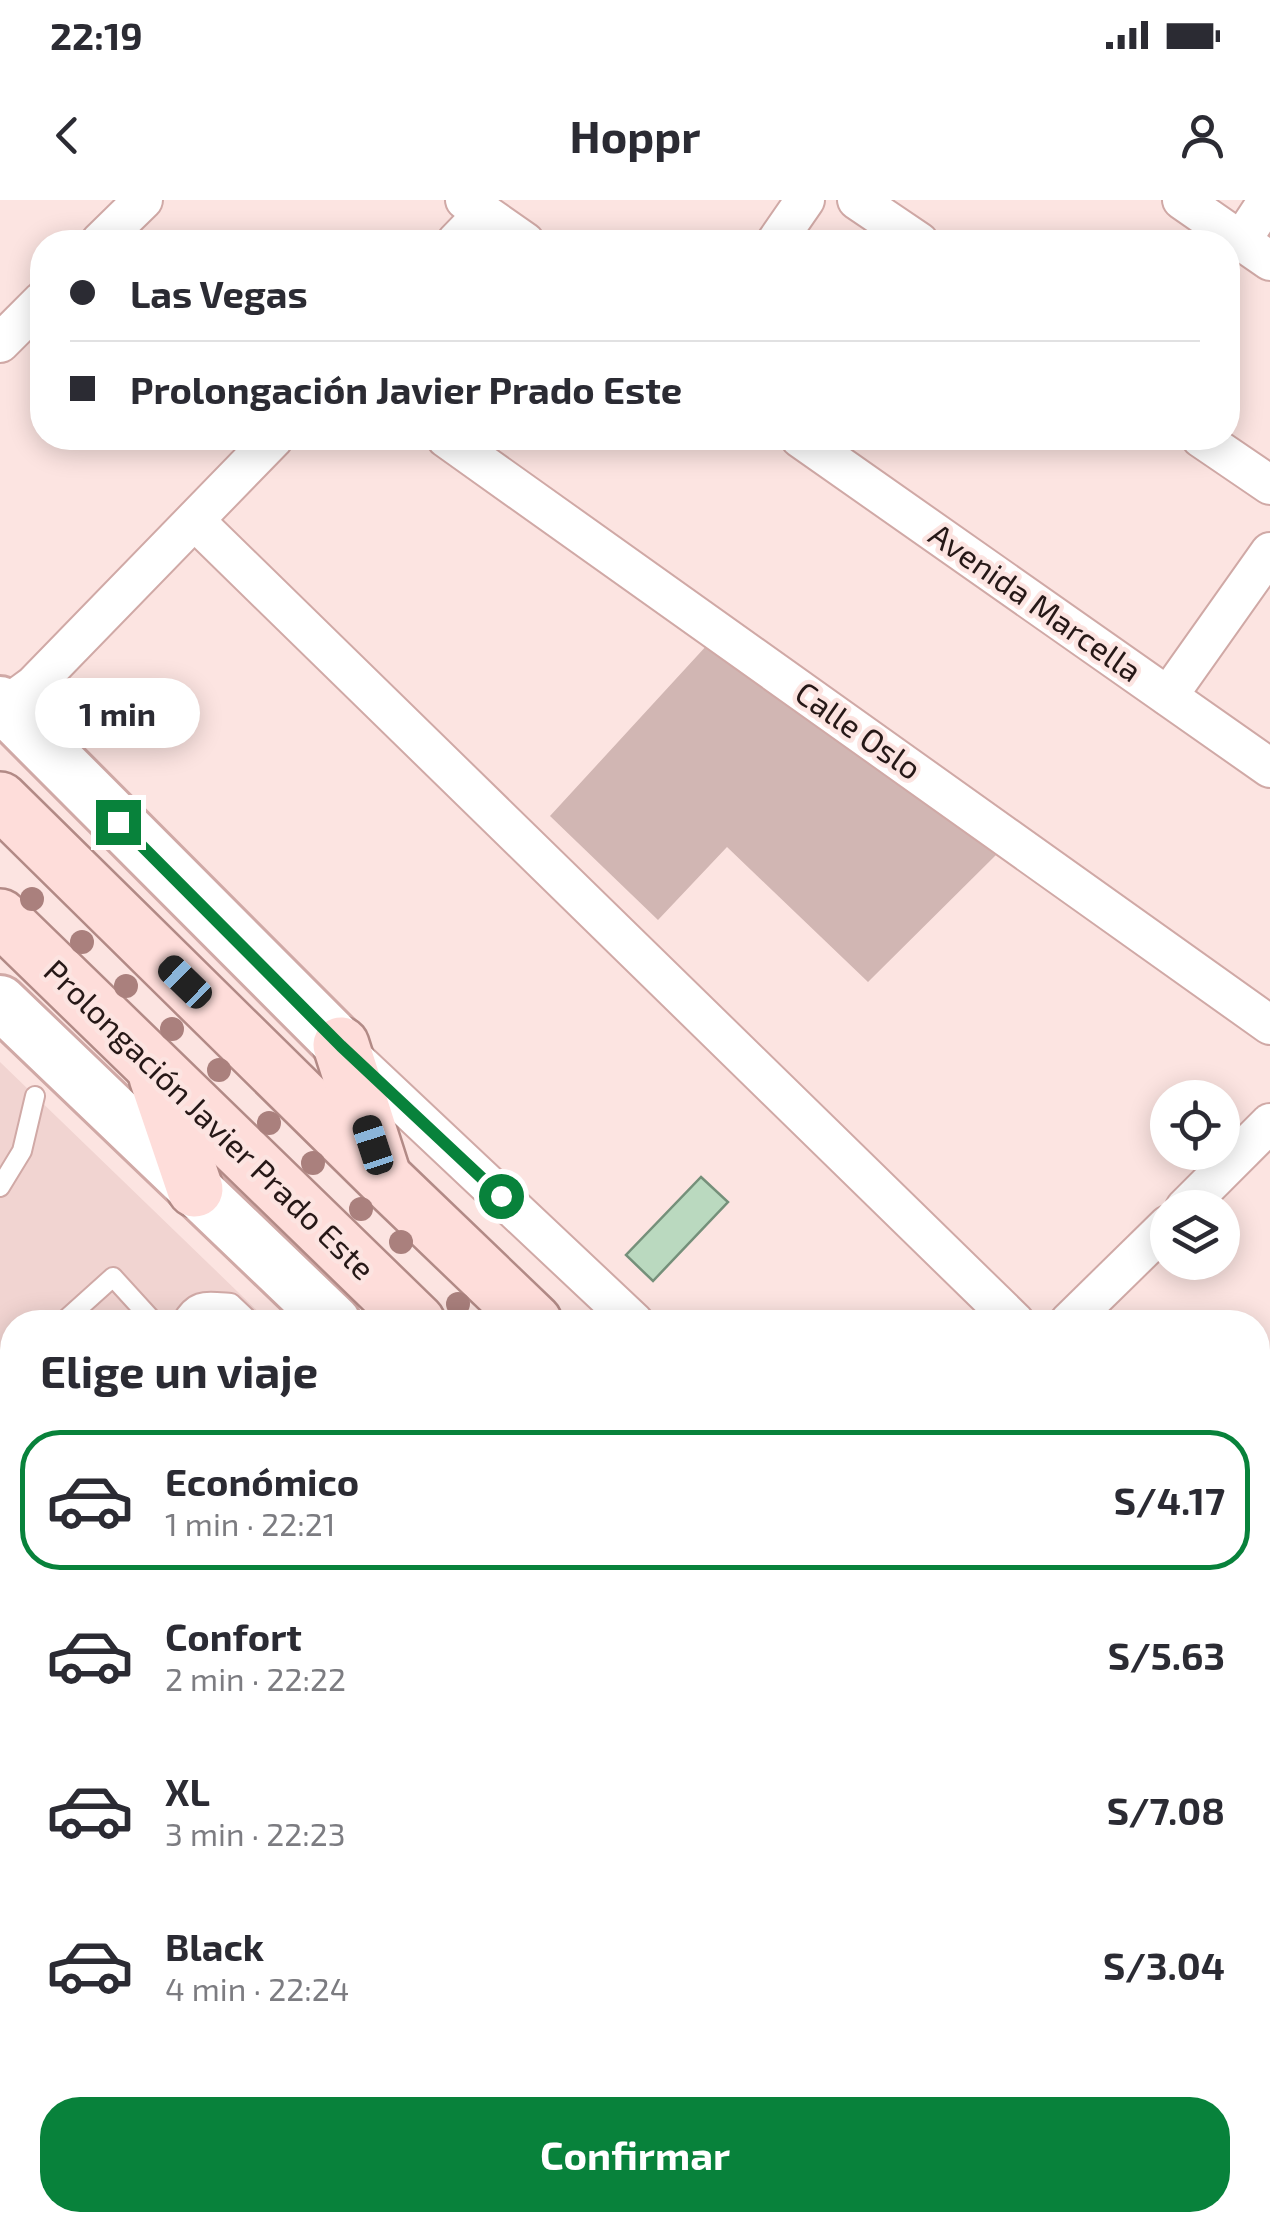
<!DOCTYPE html>
<html lang="es">
<head>
<meta charset="utf-8">
<style>
	:root { --surface:#fff; --page:#f7f7f7; --text:#2b2b33; --muted:#7c7c81; --line:#e1e1e2; --accent:#08823b }
	body { margin:0; font-family:"Exo 2",sans-serif; background:var(--page); color:var(--text); height:100vh; display:flex; flex-direction:column; font-size:38px; white-space:nowrap }
	* { box-sizing:border-box; margin:0 }
	p { font-size:32px; color:var(--muted) }
	.icon { flex:none; width:55px; height:55px; fill:none; stroke:currentColor; stroke-width:2; stroke-linecap:round; stroke-linejoin:round }
	.map { position:relative; flex:1; overflow:hidden }
	.details { position:absolute; left:0px; top:1110px; width:1270px; height:922px; display:flex; flex-direction:column; background:var(--surface); border-radius:40px 40px 0 0; box-shadow:0 5px 25px #0003 }
	.details>* { flex:none }
	.hud { position:absolute; left:30px; top:30px; width:1210px; height:220px; border-radius:40px; box-shadow:0 5px 25px #0003; display:grid; align-content:center; height:220px; padding:0 40px; background:var(--surface) }
	.tools { position:absolute; left:1150px; top:880px; display:grid; gap:20px }
	.tools a { display:grid; place-items:center; width:90px; height:90px; border-radius:50%; background:var(--surface); box-shadow:0 5px 25px #0003; font-size:50px }
	.end { position:absolute; width:45px; height:45px; margin:-22px; border:12px solid #08823b; background:#fff; box-shadow:0 0 0 5px #fff }
	.from { border-radius:50% }
	.bubble { position:absolute; height:70px; border-radius:35px; background:var(--surface); box-shadow:0 5px 25px #0003; font-size:32px; font-weight:700; line-height:70px; text-align:center }
	.car { position:absolute; width:30px; height:60px; margin:-30px -15px; border-radius:12px; box-shadow:0 0 8px 2px #0007; background:linear-gradient(#222 24%,#8ab4d8 0 40%,#222 0 76%,#8ab4d8 0 86%,#222 0) }
	.hud b { display:flex; align-items:center; gap:35px; height:95px; font-size:38px }
	.hud b+b { border-top:2px solid var(--line) }
	.hud i { width:25px; height:25px; background:var(--text) }
	ul { padding:0; list-style:none }
	li { display:flex; align-items:center; gap:30px; height:140px; margin:0 20px 15px; padding:0 20px; border:5px solid transparent; border-radius:40px }
	li div { flex:1 }
	li b { display:block; font-size:38px }
	li em { font-style:normal; font-weight:700 }
	li.selected { border-color:var(--accent) }
	li>.icon { width:90px; height:90px; stroke-width:1.5 }
	h2 { padding:0 40px; font-size:45px; line-height:120px }
	.button { display:flex; gap:20px; margin-top:auto; padding:20px 40px }
	.button a { flex:1; height:115px; border-radius:40px; background:var(--accent); color:#fff; font-size:40px; font-weight:700; line-height:115px; text-align:center }
	.status { display:flex; justify-content:space-between; align-items:center; height:70px; padding:0 50px; background:var(--surface); direction:ltr }
	.status svg { height:28px; fill:currentColor }
	header { display:flex; justify-content:space-between; align-items:center; height:130px; padding:0 40px; background:var(--surface); font-size:45px; font-weight:700 }
	.map>svg:first-child { display:block }
	.built { fill:#f1d4d1 }
	.green { fill:#d1b6b3 }
	.building { fill:#bad9bf; stroke:#75907a; stroke-width:2.5 }
	.lines { fill:none; stroke-linecap:round; stroke-linejoin:round }
	.lane-casing { stroke:#d0a9a6; stroke-width:22 }
	.street-casing { stroke:#d0a9a6; stroke-width:42 }
	.secondary-casing { stroke:#d0a9a6; stroke-width:58 }
	.primary-casing { stroke:#b28a86; stroke-width:60 }
	.path { stroke:#8d7a78; stroke-width:6; stroke-dasharray:8 5; stroke-linecap:butt }
	.lane { stroke:#fff; stroke-width:18 }
	.street { stroke:#fff; stroke-width:38 }
	.secondary { stroke:#fff; stroke-width:52 }
	.primary { stroke:#feddda; stroke-width:55 }
	.tree { fill:#aa807d }
	.route { stroke:#08823b; stroke-width:12 }
	.labels { text-anchor:middle; stroke-width:9; stroke-linejoin:round; paint-order:stroke }
	.street-label { font-size:32px; fill:#261817; stroke:#fce4e1 }
</style>
</head>
<body>
<div class="status"><b>22:19</b><svg viewBox="0 0 49 12"><path d="M0 12V9h3v3zM5 12V6h3v6zM10 12V3h3v9zM15 12V0h3v12zM26 1h20v11H26zM47 4h2v5h-2z"/></svg></div>
<header><svg class="icon" aria-label="back" viewBox="0 0 24 24"><path d="M15 5l-7 7 7 7"/></svg>Hoppr<svg class="icon" aria-label="person" viewBox="0 0 24 24"><circle cx="12" cy="8" r="4"/><path d="M4 21q1-7 8-7t8 7"/></svg></header>
<div class="map">
<svg width="1270" height="2032" viewBox="0 0 1270 2032">
	<rect width="100%" height="100%" fill="#fce4e1"/>
	<!-- built -->
	<polygon class="built" points="0,862 269,1122 12,1122 12,2020 145,2020 133,2032 0,2032"/>
	<!-- green -->
	<polygon class="green" points="708,444 996,655 868,782 727,647 658,720 550,616"/>
	<!-- building -->
	<g class="building">
		<polygon points="701,977 728,1002 653,1081 626,1055"/>
		<polygon points="0,1281 12,1294 12,1971 0,1958"/>
		<polygon points="160,2020 233,2020 218,2032 146,2032"/>
		<polygon points="323,2020 359,2020 352,2032 316,2032"/>
	</g>
	<g class="lines">
		<!-- lane casing -->
		<g class="lane-casing">
			<g id="lane">
				<polyline points="0,987 22,951 35,896"/>
				<polyline points="63,1122 113,1077 154,1122"/>
				<path d="M181 1122C194 1098 205 1101 231 1103L251 1122"/>
				<polyline points="0,1179 12,1168"/>
				<polyline points="0,1202 12,1216"/>
				<polyline points="0,1244 12,1258"/>
				<polyline points="68,2032 81,2020"/>
			</g>
		</g>
		<!-- street casing -->
		<g class="street-casing">
			<g id="street">
				<polyline points="465,0 525,42"/>
				<polyline points="857,0 919,42"/>
				<polyline points="1182,0 1270,61"/>
				<polyline points="1241,41 1268,0"/>
				<polyline points="100,42 143,0"/>
				<polyline points="456,42 484,13"/>
				<polyline points="776,42 805,0"/>
				<polyline points="0,143 42,101"/>
				<polyline points="446,238 1270,825"/>
				<polyline points="800,238 1270,568"/>
				<polyline points="1201,238 1270,285"/>
				<polyline points="195,321 1015,1122"/>
				<polyline points="1168,496 1270,352"/>
				<polyline points="4,507 34,485 274,238"/>
				<polyline points="345,850 634,1122"/>
				<polyline points="1185,1008 1270,923"/>
				<polyline points="1069,1122 1168,1025"/>
			</g>
		</g>
		<!-- secondary casing -->
		<g class="secondary-casing">
			<g id="secondary">
				<polyline points="0,503 341,845"/>
				<polyline points="0,802 334,1122"/>
				<polyline points="1258,1942 1270,1949"/>
				<polyline points="401,2032 409,2020"/>
				<polyline points="1080,2032 1086,2020"/>
			</g>
		</g>
		<!-- primary casing -->
		<g class="primary-casing">
			<g id="primary">
				<polyline points="0,600 384,978 534,1122"/>
				<polyline points="0,717 417,1122"/>
				<polyline points="341,845 381,970"/>
				<polyline points="157,877 195,989"/>
				<polyline points="1258,1770 1270,1778"/>
				<polyline points="1258,1866 1270,1874"/>
			</g>
		</g>
		<!-- path -->
		<g class="path">
			<polyline points="1258,1649 1270,1646"/>
			<polyline points="1258,1719 1269,1728"/>
			<polyline points="994,2032 1003,2020"/>
		</g>
		<!-- lane -->
		<use href="#lane" class="lane"/>
		<!-- street -->
		<use href="#street" class="street"/>
		<!-- secondary -->
		<use href="#secondary" class="secondary"/>
		<!-- primary -->
		<use href="#primary" class="primary"/>
	</g>
	<!-- trees -->
	<g class="tree">
		<circle cx="32" cy="699" r="12"/>
		<circle cx="82" cy="742" r="12"/>
		<circle cx="126" cy="786" r="12"/>
		<circle cx="172" cy="829" r="12"/>
		<circle cx="219" cy="870" r="12"/>
		<circle cx="269" cy="923" r="12"/>
		<circle cx="313" cy="963" r="12"/>
		<circle cx="361" cy="1009" r="12"/>
		<circle cx="401" cy="1042" r="12"/>
		<circle cx="458" cy="1104" r="12"/>
	</g>
	<g class="lines">
		<!-- route -->
		<polyline class="route" points="118,622 341,846 501,996"/>
	</g>
	<g class="labels">
		<!-- street labels -->
		<g class="street-label">
			<text transform="translate(1035 403) rotate(35)" y="11">Avenida Marcella</text>
			<text transform="translate(858 531) rotate(35)" y="11">Calle Oslo</text>
			<text transform="translate(209 920) rotate(44)" y="11">Prolongación Javier Prado Este</text>
		</g>
	</g>
</svg>
<div class="tools">
<a><svg class="icon" aria-label="locate" viewBox="0 0 24 24"><circle cx="12" cy="12" r="6"/><path d="M12 2v4M12 18v4M2 12h4M18 12h4"/></svg></a>
<a><svg class="icon" aria-label="layers" viewBox="0 0 24 24"><path d="M12 4l9 5-9 5-9-5zM3 14l9 5 9-5"/></svg></a>
</div>
<i class="end from" style="left:501px;top:996px"></i>
<i class="end" style="left:118px;top:622px"></i>
<div class="bubble" style="left:35px;top:478px;width:165px">1 min</div>
<i class="car" style="left:185px;top:782px;rotate:314deg"></i>
<i class="car" style="left:373px;top:945px;rotate:342deg"></i>
<div class="hud">
<b><i class="from"></i>Las Vegas</b>
<b><i></i>Prolongación Javier Prado Este</b>
</div>
<section class="details">
<h2>Elige un viaje</h2>
<ul>
<li class="selected"><svg class="icon" aria-label="car" viewBox="0 0 24 24"><path d="M5 17H2v-5l4-1 3-4h7l3 4 3 1v5h-3M9 17h6M6 11h13"/><circle cx="7" cy="17" r="2"/><circle cx="17" cy="17" r="2"/></svg><div><b>Económico</b><p>1 min · 22:21</p></div><em>S/4.17</em></li>
<li><svg class="icon" aria-label="car" viewBox="0 0 24 24"><path d="M5 17H2v-5l4-1 3-4h7l3 4 3 1v5h-3M9 17h6M6 11h13"/><circle cx="7" cy="17" r="2"/><circle cx="17" cy="17" r="2"/></svg><div><b>Confort</b><p>2 min · 22:22</p></div><em>S/5.63</em></li>
<li><svg class="icon" aria-label="car" viewBox="0 0 24 24"><path d="M5 17H2v-5l4-1 3-4h7l3 4 3 1v5h-3M9 17h6M6 11h13"/><circle cx="7" cy="17" r="2"/><circle cx="17" cy="17" r="2"/></svg><div><b>XL</b><p>3 min · 22:23</p></div><em>S/7.08</em></li>
<li><svg class="icon" aria-label="car" viewBox="0 0 24 24"><path d="M5 17H2v-5l4-1 3-4h7l3 4 3 1v5h-3M9 17h6M6 11h13"/><circle cx="7" cy="17" r="2"/><circle cx="17" cy="17" r="2"/></svg><div><b>Black</b><p>4 min · 22:24</p></div><em>S/3.04</em></li>
</ul>
<div class="button"><a>Confirmar</a></div>
</section>
</div>
</body>
</html>
